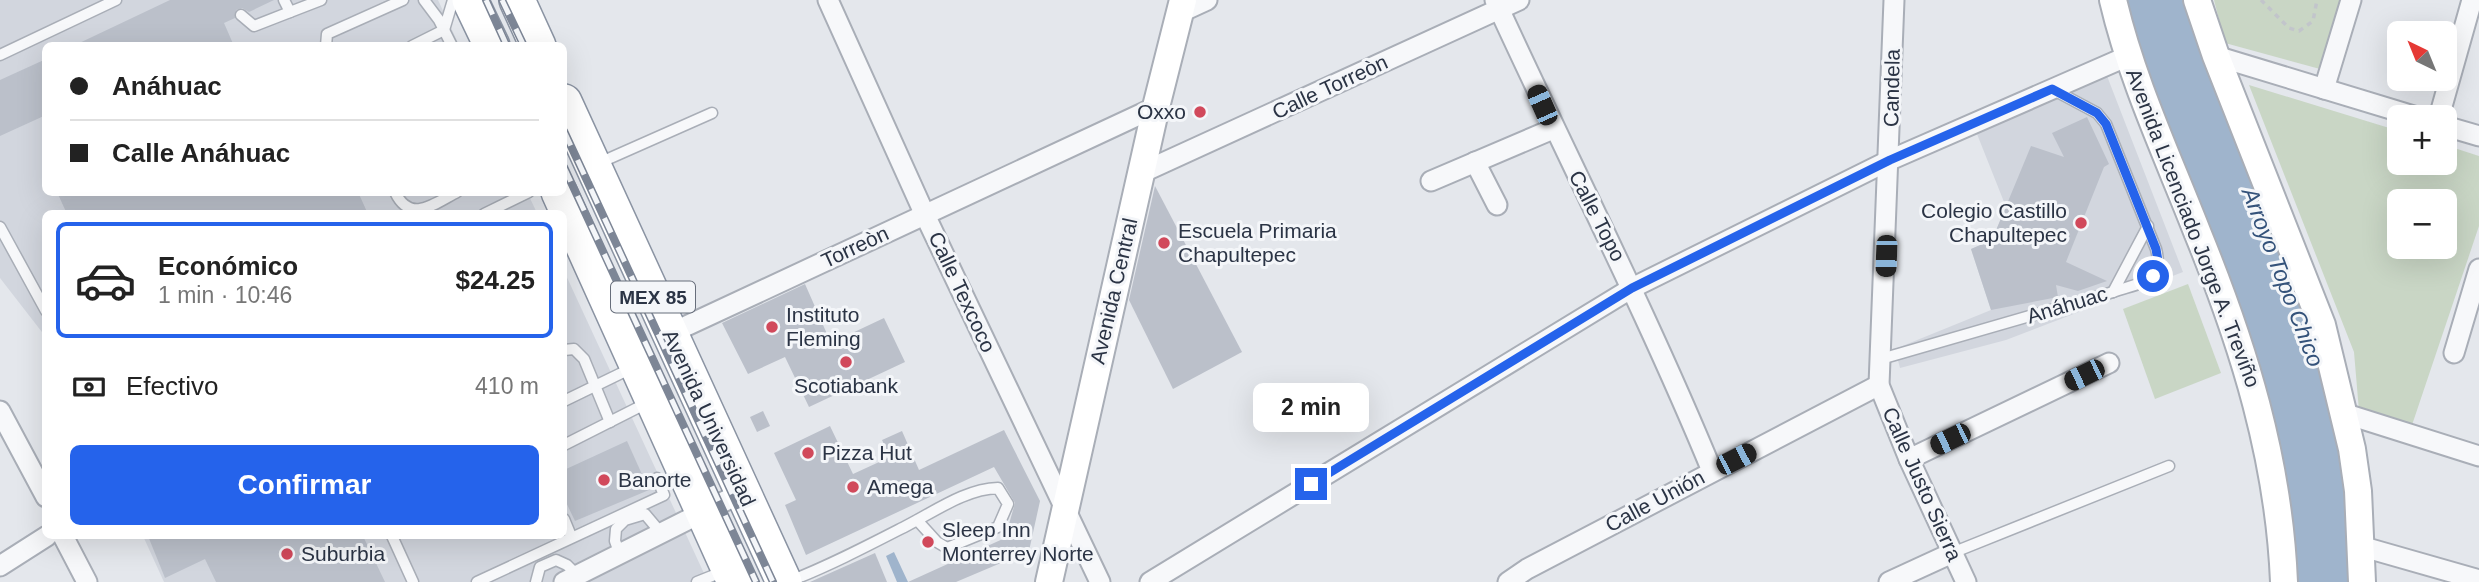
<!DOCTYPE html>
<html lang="es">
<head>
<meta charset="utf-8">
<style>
	:root { --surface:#fff; --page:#f6f6f6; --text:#222; --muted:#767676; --line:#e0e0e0; --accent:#2563eb }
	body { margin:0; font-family:Helvetica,sans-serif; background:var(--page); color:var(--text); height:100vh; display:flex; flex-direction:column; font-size:26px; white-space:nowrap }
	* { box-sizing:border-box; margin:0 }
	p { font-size:23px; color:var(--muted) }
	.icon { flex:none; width:38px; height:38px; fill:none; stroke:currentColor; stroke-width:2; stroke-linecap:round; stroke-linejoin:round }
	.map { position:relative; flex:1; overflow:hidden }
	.panel { position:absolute; left:42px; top:210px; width:525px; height:329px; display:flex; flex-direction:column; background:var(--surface); border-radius:10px; box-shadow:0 7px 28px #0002 }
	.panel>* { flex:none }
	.banner { position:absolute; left:42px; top:42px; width:525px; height:154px; border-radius:10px; box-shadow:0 7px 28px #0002; display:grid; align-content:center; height:154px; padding:0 28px; background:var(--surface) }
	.needle { width:46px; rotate:317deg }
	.fabs { position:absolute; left:2387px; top:21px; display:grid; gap:14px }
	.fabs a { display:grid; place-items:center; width:70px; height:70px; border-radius:10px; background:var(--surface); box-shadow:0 7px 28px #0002; font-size:35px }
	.end { position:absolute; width:32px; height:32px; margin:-16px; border:9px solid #2563eb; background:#fff; box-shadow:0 0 0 4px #fff }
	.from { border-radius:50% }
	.bubble { position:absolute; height:49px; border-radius:10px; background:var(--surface); box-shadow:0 7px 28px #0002; font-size:23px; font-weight:800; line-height:49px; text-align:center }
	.car { position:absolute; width:21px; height:42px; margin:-21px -10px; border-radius:9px; box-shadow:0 0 5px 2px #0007; background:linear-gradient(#222 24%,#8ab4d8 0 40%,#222 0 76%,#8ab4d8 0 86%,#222 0) }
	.banner b { display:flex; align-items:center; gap:24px; height:66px; font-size:26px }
	.banner b+b { border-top:2px solid var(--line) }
	.banner i { width:18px; height:18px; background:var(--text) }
	ul { padding:12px 0 0; list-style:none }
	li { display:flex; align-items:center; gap:21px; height:116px; margin:0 14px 10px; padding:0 14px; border:4px solid transparent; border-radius:10px }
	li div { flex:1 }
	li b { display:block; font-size:26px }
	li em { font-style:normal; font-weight:800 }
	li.on { border-color:var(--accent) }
	li>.icon { width:63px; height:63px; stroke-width:1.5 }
	.pay { display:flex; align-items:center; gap:18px; height:77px; padding:0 28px; font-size:26px }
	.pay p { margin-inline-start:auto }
	.button { display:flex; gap:14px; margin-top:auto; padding:14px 28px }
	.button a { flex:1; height:80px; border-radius:10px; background:var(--accent); color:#fff; font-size:28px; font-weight:800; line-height:80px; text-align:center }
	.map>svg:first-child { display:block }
	.built { fill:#d2d6de }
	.green { fill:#c9d6c5; fill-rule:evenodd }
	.water { fill:#9fb4cc }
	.building { fill:#bbc0ca }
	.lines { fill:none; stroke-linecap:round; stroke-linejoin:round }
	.lane-casing { stroke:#a9aeb7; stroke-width:13 }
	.street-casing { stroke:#a9aeb7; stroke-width:23 }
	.secondary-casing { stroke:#a9aeb7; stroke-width:30 }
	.highway-casing { stroke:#8b94a3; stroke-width:38 }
	.path { stroke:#c2c5cb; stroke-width:3.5; stroke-dasharray:5 5; stroke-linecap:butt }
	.lane { stroke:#f7f8fa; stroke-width:10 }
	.street { stroke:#f7f8fa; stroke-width:19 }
	.secondary { stroke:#fff; stroke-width:26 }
	.highway { stroke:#fff; stroke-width:35 }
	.rail-casing { stroke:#7d8696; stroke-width:8 }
	.rail { stroke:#f4f6f9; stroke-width:5; stroke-dasharray:16; stroke-linecap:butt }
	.route { stroke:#2563eb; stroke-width:9 }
	.poi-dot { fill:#d1495b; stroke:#f4f6f9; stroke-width:2.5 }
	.labels { text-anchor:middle; stroke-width:6; stroke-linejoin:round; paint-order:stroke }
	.shield { fill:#f4f6f9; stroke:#676e7b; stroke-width:2 }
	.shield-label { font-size:19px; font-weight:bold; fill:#2b3445 }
	.street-label { font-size:21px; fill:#2b3445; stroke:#f4f6f9 }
	.poi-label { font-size:21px; fill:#2b3445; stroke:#f4f6f9; text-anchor:start }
	.water-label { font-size:23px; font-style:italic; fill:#34527a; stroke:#f4f6f9 }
</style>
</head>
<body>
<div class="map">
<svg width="2479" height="582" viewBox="0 0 2479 582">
	<rect width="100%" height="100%" fill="#e4e7ec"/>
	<!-- built -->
	<g class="built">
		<polygon points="0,0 438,0 459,45 46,46 46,192 527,192 537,213 46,214 45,336 0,278"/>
		<polygon points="2107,76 2183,272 2006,340 1900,368 1895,349 1991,310 1971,249 1992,240 2006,207 1977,134"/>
		<polygon points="564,271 708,582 164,582 143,536 564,536"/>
	</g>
	<!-- green -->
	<g class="green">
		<polygon points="2214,0 2340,0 2320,69 2225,43"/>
		<path d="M2249 85 2399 131V163H2445V145L2479 156V226L2412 425 2359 411 2354 352ZM2399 201H2445V247H2399Z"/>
		<polygon points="2188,284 2221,373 2155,399 2123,309"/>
	</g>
	<!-- water -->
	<g class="water">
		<polygon points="2113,0 2197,0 2334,366 2362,582 2284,582 2271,460"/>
		<polygon points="894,552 908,582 897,582 886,556"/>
	</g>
	<!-- building -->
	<g class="building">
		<polygon points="170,0 274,0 249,12 242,8 236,10 235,18 224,23 234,46 73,46"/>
		<polygon points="46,59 46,115 0,136 0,80"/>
		<polygon points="2087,117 2109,164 2104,167 2066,262 2107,281 2078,291 2056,285 2058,297 1991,310 1971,249 1992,240 2031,146 2064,157 2052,133"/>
		<polygon points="1155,186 1242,352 1173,389 1129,300"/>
		<polygon points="57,192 358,192 368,214 67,214"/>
		<polygon points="805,284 831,343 884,318 905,362 809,407 785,357 748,374 722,323"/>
		<polygon points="763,411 770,426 757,432 750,417"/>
		<polygon points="830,426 853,474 890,457 882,440 902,431 919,470 1004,430 1040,501 1029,551 956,582 908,582 1005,538 1015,503 994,467 806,555 785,505 796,500 774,453"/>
		<polygon points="627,441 649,490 575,521 564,498 564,470"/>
		<polygon points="148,536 363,536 385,582 216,582 205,559 165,578"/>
		<polygon points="875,553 887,582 810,582"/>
	</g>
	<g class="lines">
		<!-- lane casing -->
		<g class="lane-casing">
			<g id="lane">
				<polyline points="284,0 290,12 321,0"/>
				<polyline points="424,0 439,20 452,46"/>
				<polyline points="241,15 254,26 290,12"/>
				<polyline points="326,46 327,34 403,0"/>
				<polyline points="412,46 444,30 453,0"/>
				<polyline points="0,55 116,0"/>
				<polyline points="599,163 712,113"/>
				<path d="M395 192C410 224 434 204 457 192"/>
				<polyline points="484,214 529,192"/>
				<polyline points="0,227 46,311"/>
				<polyline points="2113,292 2148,226"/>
				<polyline points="564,350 574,349 584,359 610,422"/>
				<path d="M1881 359 2113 292C2138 283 2165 283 2156 249L2106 124 2097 113 2052 89"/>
				<polyline points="564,401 634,367"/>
				<polyline points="564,445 647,403"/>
				<polyline points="564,519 571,536"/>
				<polyline points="392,536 413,582"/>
				<polyline points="619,552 615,541 616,529 625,520 645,514 661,533"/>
				<polyline points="1952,553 2169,466"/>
				<path d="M790 581C831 565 869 545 908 525 937 510 966 489 998 488L1008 504 998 527 947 548 937 542 917 520"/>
				<polyline points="477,582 664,495 657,478"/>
				<polyline points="536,582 540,567 556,560 567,565 577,575"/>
				<polyline points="697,582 722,572"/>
			</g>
		</g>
		<!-- street casing -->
		<g class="street-casing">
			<g id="street">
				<polyline points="828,0 925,215 1100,582"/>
				<path d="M1495 0C1567 157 1646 311 1712 471"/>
				<polyline points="1894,0 1879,385 1909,459 1966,582"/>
				<polyline points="1181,12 1207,0"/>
				<polyline points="2216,56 2417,117"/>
				<polyline points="2324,89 2351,0"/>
				<polyline points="2439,117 2472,0"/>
				<polyline points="2445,126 2479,136"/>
				<polyline points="1475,162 1497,205"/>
				<polyline points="1141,173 1519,0"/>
				<polyline points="1431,181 1553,129"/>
				<polyline points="669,334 1156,107"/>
				<polyline points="2454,353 2479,269"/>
				<polyline points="0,411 46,497"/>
				<polyline points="2343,413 2479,456"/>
				<polyline points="1909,459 2109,363"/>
				<polyline points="63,536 87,582"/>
				<polyline points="2360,546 2479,580"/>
				<polyline points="0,566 47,536"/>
				<polyline points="564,582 743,492"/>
				<polyline points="1150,582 1632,288 1890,160 2128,56"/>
				<polyline points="1508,582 1527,569 1879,385"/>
				<polyline points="1889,582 1952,553"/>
			</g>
		</g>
		<!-- secondary casing -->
		<g class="secondary-casing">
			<g id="secondary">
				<path d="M2113 0C2132 81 2168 157 2198 234 2244 347 2279 460 2284 582"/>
				<polyline points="2197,0 2216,56 2322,325 2352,449 2358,491 2362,582"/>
				<polyline points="1049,582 1156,107 1183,0"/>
			</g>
		</g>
		<!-- highway casing -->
		<g class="highway-casing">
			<g id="highway">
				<polyline points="470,0 492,46"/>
				<polyline points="517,0 538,46"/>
				<polyline points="564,102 784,582"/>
				<polyline points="559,192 735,582"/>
			</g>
		</g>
		<!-- path -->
		<polyline class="path" points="2261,0 2289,28 2299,31 2313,21 2317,0"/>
		<!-- lane -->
		<use href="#lane" class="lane"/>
		<!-- street -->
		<use href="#street" class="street"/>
		<!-- secondary -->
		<use href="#secondary" class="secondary"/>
		<!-- highway -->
		<use href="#highway" class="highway"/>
		<!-- rail casing -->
		<g class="rail-casing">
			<g id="rail">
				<polyline points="486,0 507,46"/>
				<polyline points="502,0 524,46"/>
				<polyline points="564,131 773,582"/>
				<polyline points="564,167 756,582"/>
			</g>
		</g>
		<!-- rail -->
		<use href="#rail" class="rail"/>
	</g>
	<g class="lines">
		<!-- route -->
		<polyline class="route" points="1311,484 1632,288 1890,160 2052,89 2097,113 2106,124 2156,249 2159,267 2153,276"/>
	</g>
	<!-- markers -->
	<g class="poi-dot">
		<circle cx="1200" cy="112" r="7"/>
		<circle cx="2081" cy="223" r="7"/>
		<circle cx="1164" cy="243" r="7"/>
		<circle cx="772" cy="327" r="7"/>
		<circle cx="846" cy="362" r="7"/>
		<circle cx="808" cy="453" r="7"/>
		<circle cx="604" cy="480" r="7"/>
		<circle cx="853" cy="487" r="7"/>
		<circle cx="928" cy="542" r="7"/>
		<circle cx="287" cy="554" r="7"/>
	</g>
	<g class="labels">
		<!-- shield labels -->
		<rect class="shield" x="611" y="281.5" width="84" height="31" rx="5"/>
		<g class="shield-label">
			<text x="653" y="304">MEX 85</text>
		</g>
		<!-- street labels -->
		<g class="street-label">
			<text transform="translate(1330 87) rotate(-25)" y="7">Calle Torreòn</text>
			<text transform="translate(1892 88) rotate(-89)" y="7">Candela</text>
			<text transform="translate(1597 216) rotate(63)" y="7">Calle Topo</text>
			<text transform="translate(2193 228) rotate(69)" y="7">Avenida Licenciado Jorge A. Treviño</text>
			<text transform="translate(855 247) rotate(-25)" y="7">Torreòn</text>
			<text transform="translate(1114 291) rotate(-77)" y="7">Avenida Central</text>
			<text transform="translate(962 292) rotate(65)" y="7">Calle Texcoco</text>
			<text transform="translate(2067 305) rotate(-17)" y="7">Anáhuac</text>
			<text transform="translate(709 418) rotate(65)" y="7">Avenida Universidad</text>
			<text transform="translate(1922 484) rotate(66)" y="7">Calle Justo Sierra</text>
			<text transform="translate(1655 501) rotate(-28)" y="7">Calle Unión</text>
		</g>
		<!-- poi labels -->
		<g class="poi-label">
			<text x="1186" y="119" text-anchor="end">Oxxo</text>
			<text x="2067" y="218" text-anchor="end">Colegio Castillo<tspan x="2067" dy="24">Chapultepec</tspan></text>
			<text x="1178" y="238">Escuela Primaria<tspan x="1178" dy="24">Chapultepec</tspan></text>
			<text x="786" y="322">Instituto<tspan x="786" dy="24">Fleming</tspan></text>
			<text x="846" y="393" text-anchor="middle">Scotiabank</text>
			<text x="822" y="460">Pizza Hut</text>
			<text x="618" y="487">Banorte</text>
			<text x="867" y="494">Amega</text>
			<text x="942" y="537">Sleep Inn<tspan x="942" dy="24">Monterrey Norte</tspan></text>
			<text x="301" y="561">Suburbia</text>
		</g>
		<!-- water labels -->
		<g class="water-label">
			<text transform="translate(2283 277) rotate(69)" y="8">Arroyo Topo Chico</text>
		</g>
	</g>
</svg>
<div class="fabs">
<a><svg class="needle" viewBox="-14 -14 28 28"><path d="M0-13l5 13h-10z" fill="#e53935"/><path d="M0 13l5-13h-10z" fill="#767676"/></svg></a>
<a>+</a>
<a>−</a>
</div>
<i class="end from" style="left:2153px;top:276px"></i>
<i class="end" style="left:1311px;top:484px"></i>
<div class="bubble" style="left:1253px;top:383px;width:116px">2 min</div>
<i class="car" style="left:1542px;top:105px;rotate:336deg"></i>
<i class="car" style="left:1886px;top:256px;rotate:182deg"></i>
<i class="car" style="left:2084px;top:375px;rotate:244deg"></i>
<i class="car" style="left:1950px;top:439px;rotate:244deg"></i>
<i class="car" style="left:1736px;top:459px;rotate:63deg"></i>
<div class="banner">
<b><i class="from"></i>Anáhuac</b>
<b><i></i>Calle Anáhuac</b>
</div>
<section class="panel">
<ul>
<li class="on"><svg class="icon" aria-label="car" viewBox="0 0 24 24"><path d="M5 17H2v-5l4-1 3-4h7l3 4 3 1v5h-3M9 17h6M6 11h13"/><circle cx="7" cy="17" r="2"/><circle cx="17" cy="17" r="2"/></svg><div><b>Económico</b><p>1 min · 10:46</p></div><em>$24.25</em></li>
</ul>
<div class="pay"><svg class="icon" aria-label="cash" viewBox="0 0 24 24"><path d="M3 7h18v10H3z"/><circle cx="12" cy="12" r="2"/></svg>Efectivo<p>410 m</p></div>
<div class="button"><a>Confirmar</a></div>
</section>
</div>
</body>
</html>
